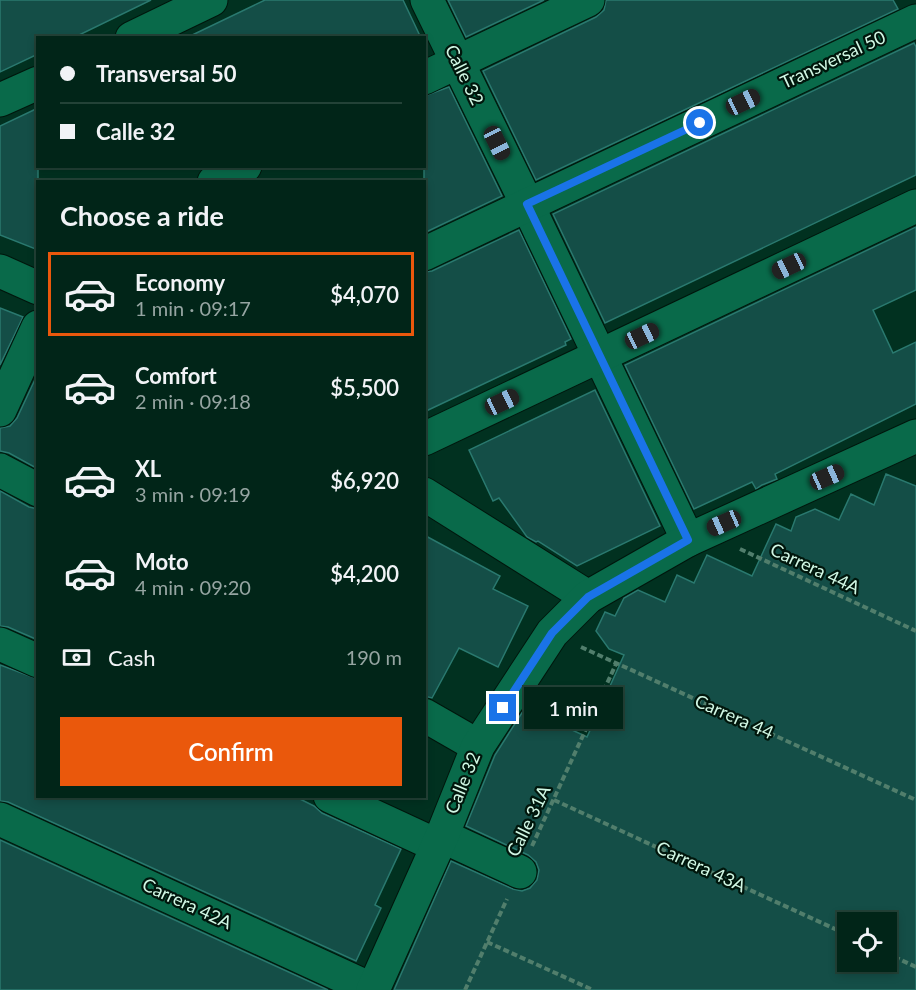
<!DOCTYPE html>
<html lang="en">
<head>
<meta charset="utf-8">
<style>
	:root { --surface:#012518; --page:#0b2d21; --text:#f1f3f6; --muted:#96a5a2; --line:#234237; --accent:#ea580c }
	body { margin:0; font-family:Lato,sans-serif; background:var(--page); color:var(--text); height:100vh; display:flex; flex-direction:column; font-size:22px; white-space:nowrap }
	* { box-sizing:border-box; margin:0 }
	p { font-size:20px; color:var(--muted) }
	.icon { flex:none; width:33px; height:33px; fill:none; stroke:currentColor; stroke-width:2; stroke-linecap:round; stroke-linejoin:round }
	.map { position:relative; flex:1; overflow:hidden }
	.side { position:absolute; left:36px; top:180px; width:390px; height:618px; display:flex; flex-direction:column; background:var(--surface); border-radius:0px; box-shadow:0 3px 9px #0003,0 0 0 2px var(--line) }
	.side>* { flex:none }
	.guide { position:absolute; left:36px; top:36px; width:390px; height:132px; border-radius:0px; box-shadow:0 3px 9px #0003,0 0 0 2px var(--line); display:grid; align-content:center; height:132px; padding:0 24px; background:var(--surface) }
	.controls { position:absolute; left:837px; top:912px; display:grid; gap:12px }
	.controls a { display:grid; place-items:center; width:60px; height:60px; border-radius:0px; background:var(--surface); box-shadow:0 3px 9px #0003,0 0 0 2px var(--line); font-size:30px }
	.end { position:absolute; width:27px; height:27px; margin:-14px; border:8px solid #1a73e8; background:#fff; box-shadow:0 0 0 3px #fff }
	.from { border-radius:50% }
	.bubble { position:absolute; height:42px; border-radius:0px; background:var(--surface); box-shadow:0 3px 9px #0003,0 0 0 2px var(--line); font-size:20px; font-weight:600; line-height:42px; text-align:center }
	.car { position:absolute; width:18px; height:36px; margin:-18px -9px; border-radius:8px; box-shadow:0 0 4px 2px #0007; background:linear-gradient(#222 24%,#8ab4d8 0 40%,#222 0 76%,#8ab4d8 0 86%,#222 0) }
	.guide b { display:flex; align-items:center; gap:21px; height:57px; font-size:22px }
	.guide b+b { border-top:2px solid var(--line) }
	.guide i { width:15px; height:15px; background:var(--text) }
	ul { padding:0; list-style:none }
	li { display:flex; align-items:center; gap:18px; height:84px; margin:0 12px 9px; padding:0 12px; border:3px solid transparent; border-radius:0px }
	li div { flex:1 }
	li b { display:block; font-size:22px }
	li em { font-style:normal; font-weight:600 }
	li.on { border-color:var(--accent) }
	li>.icon { width:54px; height:54px; stroke-width:1.5 }
	h2 { padding:0 24px; font-size:27px; line-height:72px }
	.pay { display:flex; align-items:center; gap:15px; height:66px; padding:0 24px; font-size:22px }
	.pay p { margin-inline-start:auto }
	.cta { display:flex; gap:12px; margin-top:auto; padding:12px 24px }
	.cta a { flex:1; height:69px; border-radius:0px; background:var(--accent); color:#fff; font-size:24px; font-weight:600; line-height:69px; text-align:center }
	.map>svg:first-child { display:block }
	.building { fill:#144e47; stroke:#2a796f; stroke-width:1.5; fill-rule:evenodd }
	.lines { fill:none; stroke-linecap:round; stroke-linejoin:round }
	.minor-casing { stroke:#00160c; stroke-width:35 }
	.path { stroke:#517e6c; stroke-width:4; stroke-dasharray:6 3; stroke-linecap:butt }
	.minor { stroke:#096a4a; stroke-width:33 }
	.route { stroke:#1a73e8; stroke-width:8 }
	.labels { text-anchor:middle; stroke-width:4.5; stroke-linejoin:round; paint-order:stroke }
	.street-label { font-size:18px; fill:#d1f8e5; stroke:#00160c }
</style>
</head>
<body>
<div class="map">
<svg width="916" height="990" viewBox="0 0 916 990">
	<rect width="100%" height="100%" fill="#013120"/>
	<!-- building -->
	<g class="building">
		<polygon points="0,0 151,0 73,38 38,38 38,54 0,72"/>
		<polygon points="265,0 403,0 421,38 186,38"/>
		<polygon points="448,0 544,0 466,37"/>
		<polygon points="606,0 893,0 898,9 536,180 483,71 596,17 604,10"/>
		<polygon points="914,43 916,47 916,175 605,323 553,214"/>
		<polygon points="449,87 502,196 424,233 424,96"/>
		<polygon points="38,108 38,250 0,235 0,126"/>
		<polygon points="916,227 916,290 873,310 893,353 916,342 916,404 775,474 777,479 762,485 756,489 752,482 694,509 625,365"/>
		<polygon points="519,230 571,339 565,342 566,345 424,412 424,272 432,271"/>
		<polygon points="0,308 23,317 0,365"/>
		<polygon points="38,373 38,469 9,453 0,451 0,428 10,426 17,418"/>
		<polygon points="595,390 660,526 577,566 538,541 536,542 527,537 499,498 493,501 469,450"/>
		<path d="M886 474 916 486V990H394L451 861 513 889 522 891 530 888 537 880 539 870 536 862 528 855 466 826 495 755 525 708 587 737 624 655 609 649 596 631 605 612 615 616 624 598 638 590 665 602 677 575 694 583 707 555 752 576 776 524 791 531 796 517 815 509 839 520 851 494 874 505ZM848 922H886V962H848Z"/>
		<polygon points="0,491 29,507 38,509 38,640 8,627 0,626"/>
		<polygon points="424,535 500,576 493,589 528,606 498,667 459,648 432,698 424,696"/>
		<polygon points="0,665 38,679 38,796 294,796 314,806 322,813 401,849 375,905 381,908 356,961 8,802 0,801"/>
		<polygon points="0,840 328,990 0,990"/>
	</g>
	<g class="lines">
		<!-- minor casing -->
		<g class="minor-casing">
			<g id="minor">
				<polyline points="427,0 527,204 688,540"/>
				<polyline points="132,38 211,0"/>
				<polyline points="424,78 588,0"/>
				<polyline points="0,100 38,83"/>
				<polyline points="214,182 245,166"/>
				<polyline points="424,254 916,21"/>
				<polyline points="0,271 38,288"/>
				<polyline points="0,410 38,327"/>
				<polyline points="424,439 916,206"/>
				<polyline points="0,470 38,490"/>
				<polyline points="424,494 588,597"/>
				<polyline points="0,644 38,661"/>
				<polyline points="424,715 478,746"/>
				<polyline points="330,796 438,846"/>
				<polyline points="0,819 373,990"/>
				<polyline points="442,836 520,872"/>
				<polyline points="373,990 442,836 478,746 552,633 588,597 688,540 916,436"/>
			</g>
		</g>
		<!-- path -->
		<g class="path">
			<polyline points="740,549 916,631"/>
			<polyline points="581,647 916,800"/>
			<polyline points="554,800 848,935"/>
			<polyline points="532,846 616,664"/>
			<polyline points="487,942 593,990"/>
			<polyline points="886,953 916,967"/>
			<polyline points="465,990 507,899"/>
		</g>
		<!-- minor -->
		<use href="#minor" class="minor"/>
	</g>
	<g class="lines">
		<!-- route -->
		<polyline class="route" points="503,708 552,633 588,597 688,540 527,204 700,123"/>
	</g>
	<g class="labels">
		<!-- street labels -->
		<g class="street-label">
			<text transform="translate(833 60) rotate(-25)" y="6">Transversal 50</text>
			<text transform="translate(464 75) rotate(64)" y="6">Calle 32</text>
			<text transform="translate(815 569) rotate(25)" y="6">Carrera 44A</text>
			<text transform="translate(734 717) rotate(24)" y="6">Carrera 44</text>
			<text transform="translate(463 783) rotate(-68)" y="6">Calle 32</text>
			<text transform="translate(529 821) rotate(-64)" y="6">Calle 31A</text>
			<text transform="translate(701 867) rotate(25)" y="6">Carrera 43A</text>
			<text transform="translate(187 904) rotate(25)" y="6">Carrera 42A</text>
		</g>
	</g>
</svg>
<div class="controls">
<a><svg class="icon" aria-label="locate" viewBox="0 0 24 24"><circle cx="12" cy="12" r="6"/><path d="M12 2v4M12 18v4M2 12h4M18 12h4"/></svg></a>
</div>
<i class="end from" style="left:700px;top:123px"></i>
<i class="end" style="left:503px;top:708px"></i>
<div class="bubble" style="left:524px;top:687px;width:99px">1 min</div>
<i class="car" style="left:743px;top:102px;rotate:65deg"></i>
<i class="car" style="left:497px;top:143px;rotate:154deg"></i>
<i class="car" style="left:789px;top:266px;rotate:245deg"></i>
<i class="car" style="left:642px;top:336px;rotate:65deg"></i>
<i class="car" style="left:502px;top:402px;rotate:65deg"></i>
<i class="car" style="left:827px;top:477px;rotate:66deg"></i>
<i class="car" style="left:724px;top:523px;rotate:246deg"></i>
<div class="guide">
<b><i class="from"></i>Transversal 50</b>
<b><i></i>Calle 32</b>
</div>
<section class="side">
<h2>Choose a ride</h2>
<ul>
<li class="on"><svg class="icon" aria-label="car" viewBox="0 0 24 24"><path d="M5 17H2v-5l4-1 3-4h7l3 4 3 1v5h-3M9 17h6M6 11h13"/><circle cx="7" cy="17" r="2"/><circle cx="17" cy="17" r="2"/></svg><div><b>Economy</b><p>1 min · 09:17</p></div><em>$4,070</em></li>
<li><svg class="icon" aria-label="car" viewBox="0 0 24 24"><path d="M5 17H2v-5l4-1 3-4h7l3 4 3 1v5h-3M9 17h6M6 11h13"/><circle cx="7" cy="17" r="2"/><circle cx="17" cy="17" r="2"/></svg><div><b>Comfort</b><p>2 min · 09:18</p></div><em>$5,500</em></li>
<li><svg class="icon" aria-label="car" viewBox="0 0 24 24"><path d="M5 17H2v-5l4-1 3-4h7l3 4 3 1v5h-3M9 17h6M6 11h13"/><circle cx="7" cy="17" r="2"/><circle cx="17" cy="17" r="2"/></svg><div><b>XL</b><p>3 min · 09:19</p></div><em>$6,920</em></li>
<li><svg class="icon" aria-label="car" viewBox="0 0 24 24"><path d="M5 17H2v-5l4-1 3-4h7l3 4 3 1v5h-3M9 17h6M6 11h13"/><circle cx="7" cy="17" r="2"/><circle cx="17" cy="17" r="2"/></svg><div><b>Moto</b><p>4 min · 09:20</p></div><em>$4,200</em></li>
</ul>
<div class="pay"><svg class="icon" aria-label="cash" viewBox="0 0 24 24"><path d="M3 7h18v10H3z"/><circle cx="12" cy="12" r="2"/></svg>Cash<p>190 m</p></div>
<div class="cta"><a>Confirm</a></div>
</section>
</div>
</body>
</html>
